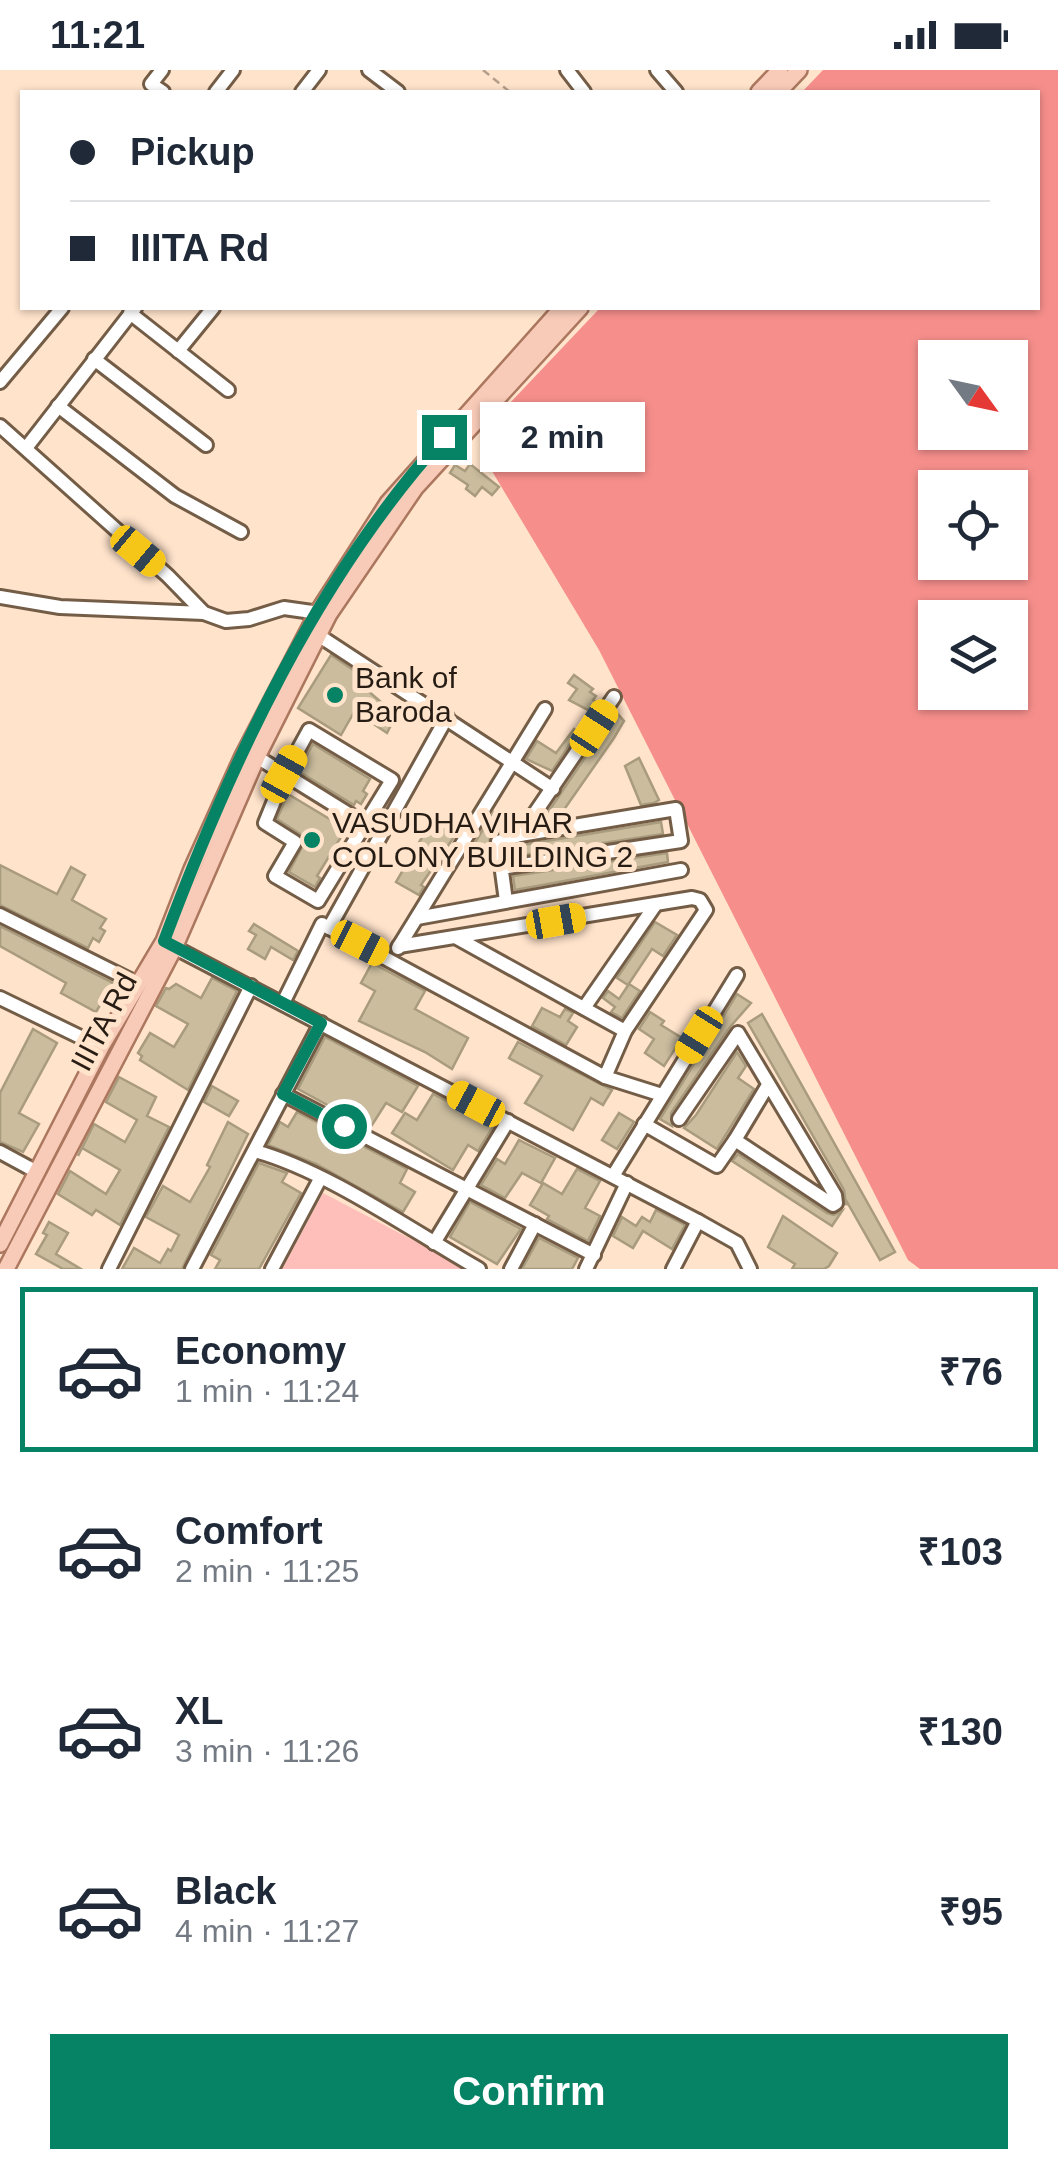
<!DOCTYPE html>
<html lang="en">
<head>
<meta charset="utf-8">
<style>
	:root { --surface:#fff; --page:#f6f6f7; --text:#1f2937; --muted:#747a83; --line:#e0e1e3; --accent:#058364 }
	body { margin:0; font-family:Arial,sans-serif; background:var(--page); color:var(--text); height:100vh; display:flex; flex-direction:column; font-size:38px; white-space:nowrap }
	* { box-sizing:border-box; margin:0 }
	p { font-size:32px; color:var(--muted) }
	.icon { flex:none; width:55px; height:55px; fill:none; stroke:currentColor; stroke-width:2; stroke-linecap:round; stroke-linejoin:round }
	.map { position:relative; height:1199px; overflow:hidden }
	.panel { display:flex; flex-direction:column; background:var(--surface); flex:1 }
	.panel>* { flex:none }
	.top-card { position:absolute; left:20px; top:20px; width:1020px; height:220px; border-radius:0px; box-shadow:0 2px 8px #0004; display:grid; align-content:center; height:220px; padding:0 50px; background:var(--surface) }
	.needle { width:65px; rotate:123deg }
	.controls { position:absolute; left:918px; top:270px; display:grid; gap:20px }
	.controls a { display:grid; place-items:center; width:110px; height:110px; border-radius:0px; background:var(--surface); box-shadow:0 2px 8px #0004; font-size:50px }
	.end { position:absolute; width:45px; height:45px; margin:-22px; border:12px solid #058364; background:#fff; box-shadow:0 0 0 5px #fff }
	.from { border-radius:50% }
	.bubble { position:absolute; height:70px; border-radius:0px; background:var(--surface); box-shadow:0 2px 8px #0004; font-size:32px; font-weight:800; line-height:70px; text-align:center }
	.car { position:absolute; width:30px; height:60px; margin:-30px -15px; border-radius:12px; box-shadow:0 0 8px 2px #0007; background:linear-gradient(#f5c518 24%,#345 0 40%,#f5c518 0 76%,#345 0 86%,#f5c518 0) }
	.top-card b { display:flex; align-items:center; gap:35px; height:95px; font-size:38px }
	.top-card b+b { border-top:2px solid var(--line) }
	.top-card i { width:25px; height:25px; background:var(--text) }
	ul { padding:18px 0 0; list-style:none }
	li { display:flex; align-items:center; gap:30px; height:165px; margin:0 20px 15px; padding:0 30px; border:5px solid transparent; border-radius:0px }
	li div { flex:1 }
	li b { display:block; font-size:38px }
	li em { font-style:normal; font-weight:800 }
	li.selected { border-color:var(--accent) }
	li>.icon { width:90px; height:90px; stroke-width:1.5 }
	.cta { display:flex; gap:20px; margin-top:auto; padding:20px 50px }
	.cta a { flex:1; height:115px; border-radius:0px; background:var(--accent); color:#fff; font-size:40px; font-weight:800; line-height:115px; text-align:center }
	.status { display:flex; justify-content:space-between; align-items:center; height:70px; padding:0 50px; background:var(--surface); direction:ltr }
	.status svg { height:28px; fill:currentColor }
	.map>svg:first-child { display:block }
	.green { fill:#febfbb }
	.forest { fill:#f68f8c; fill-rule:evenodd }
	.building { fill:#cabc9d; stroke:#a99b7d; stroke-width:2.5 }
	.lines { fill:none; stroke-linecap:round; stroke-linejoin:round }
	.minor-casing { stroke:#745d47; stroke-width:18 }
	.major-casing { stroke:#ac775f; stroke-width:20 }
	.path { stroke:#b59f8c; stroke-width:2.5; stroke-dasharray:8 5; stroke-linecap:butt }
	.minor { stroke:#fff; stroke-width:12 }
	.major { stroke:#f8cbb8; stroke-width:15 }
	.route { stroke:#058364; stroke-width:12 }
	.poi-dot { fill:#058364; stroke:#ffe3cb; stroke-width:4 }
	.labels { text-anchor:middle; stroke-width:10; stroke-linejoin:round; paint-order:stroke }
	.poi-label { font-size:30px; fill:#261c13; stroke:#ffe3cb; text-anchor:start }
	.street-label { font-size:30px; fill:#261c13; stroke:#ffe3cb }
</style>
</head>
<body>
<div class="status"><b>11:21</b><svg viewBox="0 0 49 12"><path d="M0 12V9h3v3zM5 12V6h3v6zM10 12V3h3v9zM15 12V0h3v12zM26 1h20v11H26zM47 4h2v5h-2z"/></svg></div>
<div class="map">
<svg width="1058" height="1199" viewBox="0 0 1058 1199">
	<rect width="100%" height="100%" fill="#ffe3cb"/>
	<!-- green -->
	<polygon class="green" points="323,1123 468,1199 282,1199"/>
	<!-- forest -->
	<path class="forest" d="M823 0H1058V1199H920L908 1190 599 580 483 386 507 336 600 238H1038V22H802ZM935 288H1010V362H935ZM935 418H1010V492H935ZM935 548H1010V622H935Z"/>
	<!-- building -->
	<g class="building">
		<polygon points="470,394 499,417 492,425 482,417 475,426 466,419 468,415 450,403 455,395 465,401"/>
		<polygon points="331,585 371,612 367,620 396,645 387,663 375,655 380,647 363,637 361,640 357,637 341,665 298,638"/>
		<polygon points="574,605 593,619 590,622 596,626 593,630 598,633 592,642 569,630 577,619 568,613"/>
		<polygon points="616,642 624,651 614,668 561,744 556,749 544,748"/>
		<polygon points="574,659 578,662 552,701 526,689 537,671 556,683"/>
		<polygon points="313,674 370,709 363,721 367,724 361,734 356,731 354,735 298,701"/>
		<polygon points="639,688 659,730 654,733 641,735 625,696"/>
		<polygon points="288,724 346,759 317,806 320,808 315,817 289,802 305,771 300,764 277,749"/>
		<polygon points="494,742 509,751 503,760 490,766 489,782 482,794 467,785"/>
		<polygon points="432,750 456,764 421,815 424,817 419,825 396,812"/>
		<polygon points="661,752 663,764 510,787 509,779 522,775"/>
		<polygon points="667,783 668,792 515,820 513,806"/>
		<polygon points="0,795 57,824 71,797 85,805 72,830 106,849 100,858 105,861 99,872 93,868 88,878 0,835"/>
		<polygon points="655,852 677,865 663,886 652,879 628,915 617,908"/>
		<polygon points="254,854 298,881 293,890 271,877 265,889 248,879 256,865 249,861"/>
		<polygon points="0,856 113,913 96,942 61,923 66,913 0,876"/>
		<polygon points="372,893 425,921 415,939 468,968 452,999 425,982 359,951 375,921 361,913"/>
		<polygon points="212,908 237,921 188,1020 140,990 142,986 138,983 150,963 174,977 188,954 156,936 166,918 169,919 176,914 201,928"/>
		<polygon points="629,914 640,921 622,948 611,942 615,937 603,928 608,921 619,929"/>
		<polygon points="737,924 751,933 730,957 671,1043 672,1056 660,1049"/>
		<polygon points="542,938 560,947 565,939 573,943 568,951 577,957 566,975 532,956"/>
		<polygon points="650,942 664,951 661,955 682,968 664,996 645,983 654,969 639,959"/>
		<polygon points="762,944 895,1182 880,1190 847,1132 846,1135 844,1120 748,953"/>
		<polygon points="33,959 57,973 19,1043 39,1054 23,1082 0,1072 0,1023"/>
		<polygon points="325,967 418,1016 402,1042 386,1033 372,1055 346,1039 344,1044 298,1019"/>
		<polygon points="518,972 612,1020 603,1035 591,1028 573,1060 525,1033 542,1006 509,988"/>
		<polygon points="737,982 746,996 738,1008 754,1019 717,1079 684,1058 696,1045"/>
		<polygon points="119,1007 156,1027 147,1046 169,1057 120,1155 96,1140 92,1145 58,1124 70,1101 106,1124 120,1100 82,1078 78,1086 94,1054 125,1072 137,1050 106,1032"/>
		<polygon points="212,1016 238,1031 229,1046 204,1032"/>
		<polygon points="433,1024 494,1055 478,1081 468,1075 453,1100 392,1063 405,1043 417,1050"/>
		<polygon points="297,1042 407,1099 400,1113 415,1122 403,1142 316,1094 268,1075 280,1052 288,1057"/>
		<polygon points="619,1043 634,1052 617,1079 602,1070"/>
		<polygon points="228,1052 248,1064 182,1199 122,1199 134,1178 160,1193 168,1179 171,1181 179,1165 146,1147 163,1116 190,1132 210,1097 207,1095"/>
		<polygon points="519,1070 555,1088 541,1113 522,1103 505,1128 481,1115 497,1089 505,1094"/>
		<polygon points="738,1084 827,1143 834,1145 842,1141 832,1156 732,1091"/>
		<polygon points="259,1093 287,1103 282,1112 301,1123 259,1199 215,1199 220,1190 211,1185"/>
		<polygon points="577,1099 600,1111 585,1138 600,1146 588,1171 547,1149 549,1146 530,1135 543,1113 562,1124"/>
		<polygon points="470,1132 521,1159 497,1194 450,1167"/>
		<polygon points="656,1140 685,1155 672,1179 643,1161 633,1178 613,1166 622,1147 636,1156 642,1147 650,1152"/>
		<polygon points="783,1146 837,1183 829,1196 824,1199 792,1199 795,1194 768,1177"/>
		<polygon points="49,1152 68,1163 56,1184 81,1199 63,1199 36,1184 47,1165 43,1163"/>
		<polygon points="539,1168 578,1188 572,1199 522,1199"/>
	</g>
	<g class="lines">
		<!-- minor casing -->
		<g class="minor-casing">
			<g id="minor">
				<polyline points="162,0 151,14 163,22"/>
				<polyline points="369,0 398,22"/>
				<polyline points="567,0 584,22"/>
				<polyline points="657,0 676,22"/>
				<polyline points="216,22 233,0"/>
				<polyline points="302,22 319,0"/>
				<polyline points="130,243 228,320"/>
				<polyline points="178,281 213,238"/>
				<polyline points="94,289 206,375"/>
				<polyline points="0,312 62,238"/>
				<polyline points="58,336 175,426 241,462"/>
				<polyline points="0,356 168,506 204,543 226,551 249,549 284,538 326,544"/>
				<polyline points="26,378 135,238"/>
				<polyline points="0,527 60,537 204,543"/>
				<polyline points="318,565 553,719"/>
				<polyline points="257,687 365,754 392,710 309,660 285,704 265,753 295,772 275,806 318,831 365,754 381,763"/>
				<polyline points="520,765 614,627"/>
				<polyline points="501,798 681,771 676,739 520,765 498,772 506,831"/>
				<polyline points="0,845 138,914"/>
				<polyline points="417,848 681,800"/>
				<polyline points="329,858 447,647"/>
				<polyline points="457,868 625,961"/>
				<polyline points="166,873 698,1151 737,1173 750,1199"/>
				<polyline points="399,876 692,828 700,830 706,840 625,961 605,1007"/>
				<polyline points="398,878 545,639"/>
				<polyline points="0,928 101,977"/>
				<polyline points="283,933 322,854 605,1007 662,1025"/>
				<polyline points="584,938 656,834"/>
				<polyline points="283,1024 594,1185"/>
				<polyline points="679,1049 738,963 835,1125 836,1133 833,1135 735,1070 768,1015"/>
				<polyline points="644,1054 717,1096 735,1070"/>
				<path d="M255 1081C328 1101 412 1161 479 1199"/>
				<polyline points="0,1082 37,1102"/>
				<polyline points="613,1106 737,905"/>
				<polyline points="434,1173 508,1051"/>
				<polyline points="109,1199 251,916"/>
				<polyline points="192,1199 321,953"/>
				<polyline points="272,1199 320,1109"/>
				<polyline points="511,1199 535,1154"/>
				<polyline points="586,1199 627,1113"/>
				<polyline points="673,1199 698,1151"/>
			</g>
		</g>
		<!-- major casing -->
		<g class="major-casing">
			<g id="major">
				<polyline points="759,22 780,0"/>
				<polyline points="778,22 799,0"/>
				<polyline points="0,1174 101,977 164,871 192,799 243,686 318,542 388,433 562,238"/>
				<polyline points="6,1199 174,878 257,687 329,544 415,418 580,238"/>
			</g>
		</g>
		<!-- path -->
		<polyline class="path" points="483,0 510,22"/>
		<!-- minor -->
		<use href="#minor" class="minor"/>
		<!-- major -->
		<use href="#major" class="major"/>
	</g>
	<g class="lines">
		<!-- route -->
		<path class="route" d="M344 1056 283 1024 321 953 164 871C231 692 316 509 444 367"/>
	</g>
	<!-- markers -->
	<g class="poi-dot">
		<circle cx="335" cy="625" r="10"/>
		<circle cx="312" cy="770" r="10"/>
	</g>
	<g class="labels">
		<!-- poi labels -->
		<g class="poi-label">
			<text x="355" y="618">Bank of<tspan x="355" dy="34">Baroda</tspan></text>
			<text x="332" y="763">VASUDHA VIHAR<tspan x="332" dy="34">COLONY BUILDING 2</tspan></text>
		</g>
		<!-- street labels -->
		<g class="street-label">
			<text transform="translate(104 952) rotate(-62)" y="10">IIITA Rd</text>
		</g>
	</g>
</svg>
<div class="controls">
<a><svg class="needle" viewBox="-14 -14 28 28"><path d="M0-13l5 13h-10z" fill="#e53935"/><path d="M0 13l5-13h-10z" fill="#747a83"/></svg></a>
<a><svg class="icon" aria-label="locate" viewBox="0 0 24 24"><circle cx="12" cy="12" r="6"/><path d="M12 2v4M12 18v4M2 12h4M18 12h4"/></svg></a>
<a><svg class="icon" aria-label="layers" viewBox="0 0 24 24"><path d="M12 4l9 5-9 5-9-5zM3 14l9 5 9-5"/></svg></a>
</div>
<i class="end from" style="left:344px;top:1056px"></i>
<i class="end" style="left:444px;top:367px"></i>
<div class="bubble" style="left:480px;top:332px;width:165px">2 min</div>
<i class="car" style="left:138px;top:481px;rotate:130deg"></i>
<i class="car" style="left:594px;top:658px;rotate:33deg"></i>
<i class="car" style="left:284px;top:704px;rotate:29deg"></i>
<i class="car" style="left:556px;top:851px;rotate:80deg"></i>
<i class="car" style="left:360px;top:873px;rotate:117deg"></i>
<i class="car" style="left:699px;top:965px;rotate:212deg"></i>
<i class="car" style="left:476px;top:1034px;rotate:298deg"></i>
<div class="top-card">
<b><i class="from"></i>Pickup</b>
<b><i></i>IIITA Rd</b>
</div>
</div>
<section class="panel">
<ul>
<li class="selected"><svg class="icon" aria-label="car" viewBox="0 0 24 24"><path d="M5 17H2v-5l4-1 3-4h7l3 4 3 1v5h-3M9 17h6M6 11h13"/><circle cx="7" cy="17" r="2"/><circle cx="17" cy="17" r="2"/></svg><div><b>Economy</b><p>1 min · 11:24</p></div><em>₹76</em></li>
<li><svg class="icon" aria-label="car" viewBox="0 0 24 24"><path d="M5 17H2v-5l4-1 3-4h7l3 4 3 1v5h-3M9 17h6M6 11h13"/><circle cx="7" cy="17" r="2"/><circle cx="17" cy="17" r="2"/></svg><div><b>Comfort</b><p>2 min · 11:25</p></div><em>₹103</em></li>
<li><svg class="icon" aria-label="car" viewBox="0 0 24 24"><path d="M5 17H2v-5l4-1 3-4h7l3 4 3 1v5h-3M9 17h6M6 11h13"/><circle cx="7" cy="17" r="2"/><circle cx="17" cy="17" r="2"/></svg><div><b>XL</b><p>3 min · 11:26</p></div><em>₹130</em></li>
<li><svg class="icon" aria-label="car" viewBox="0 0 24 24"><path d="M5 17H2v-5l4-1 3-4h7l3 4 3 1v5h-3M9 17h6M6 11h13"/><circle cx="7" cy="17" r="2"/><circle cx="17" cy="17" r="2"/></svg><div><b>Black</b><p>4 min · 11:27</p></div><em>₹95</em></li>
</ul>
<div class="cta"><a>Confirm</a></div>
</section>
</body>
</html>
